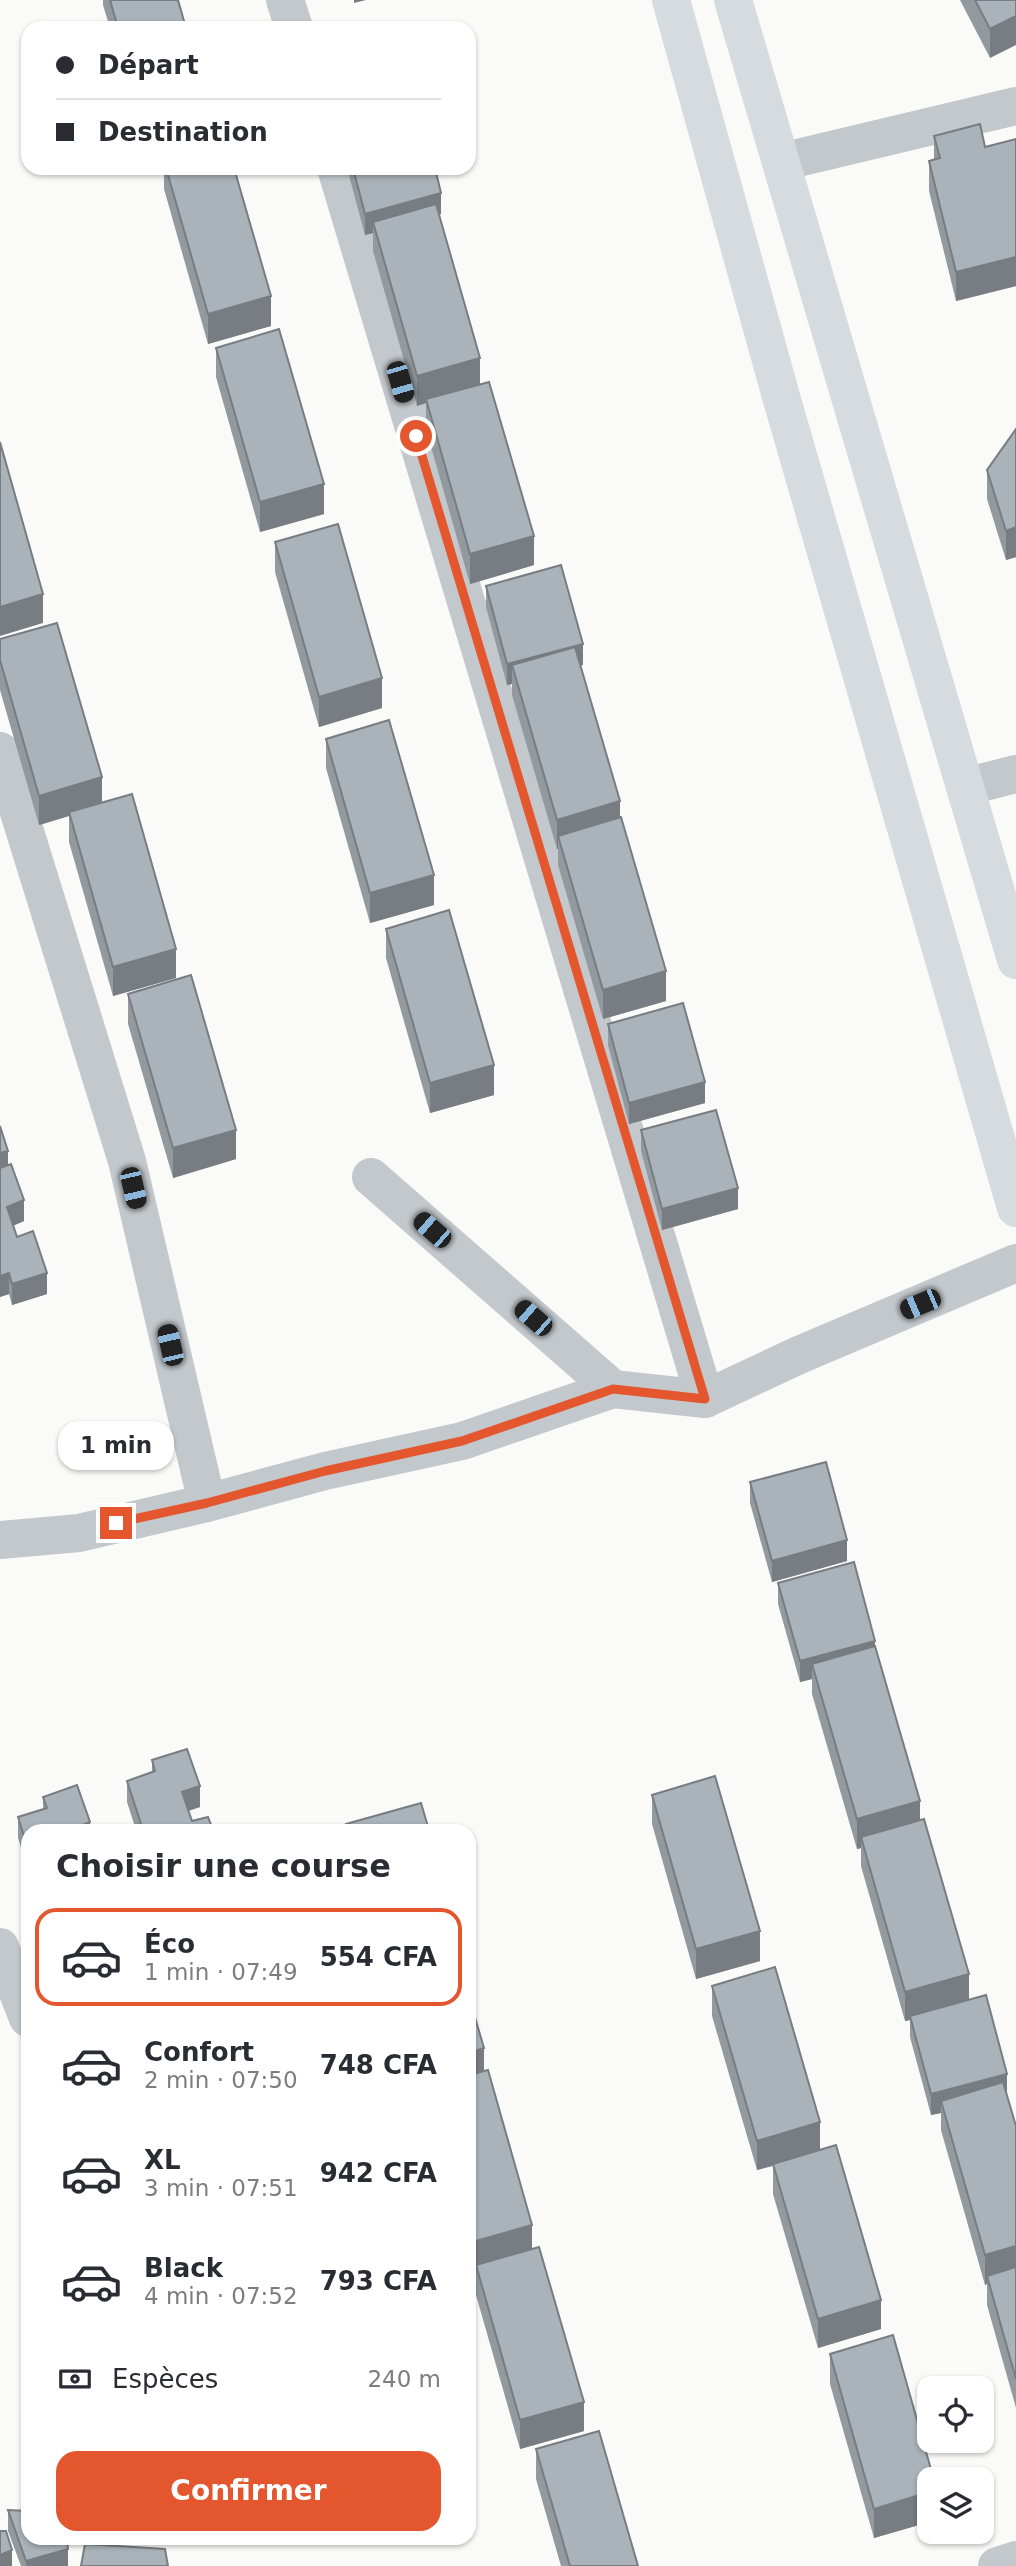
<!DOCTYPE html>
<html lang="fr">
<head>
<meta charset="utf-8">
<style>
	:root { --surface:#fff; --page:#f2f2f3; --text:#2b2b33; --muted:#7c7c81; --line:#e1e1e2; --accent:#e4572e }
	body { margin:0; font-family:"DejaVu Sans",sans-serif; background:var(--page); color:var(--text); height:100vh; display:flex; flex-direction:column; font-size:26px; white-space:nowrap }
	* { box-sizing:border-box; margin:0 }
	p { font-size:23px; color:var(--muted) }
	.icon { flex:none; width:38px; height:38px; fill:none; stroke:currentColor; stroke-width:2; stroke-linecap:round; stroke-linejoin:round }
	.map { position:relative; flex:1; overflow:hidden }
	.panel { position:absolute; left:21px; top:1824px; width:455px; height:721px; display:flex; flex-direction:column; background:var(--surface); border-radius:21px; box-shadow:0 2px 5px #0004 }
	.panel>* { flex:none }
	.banner { position:absolute; left:21px; top:21px; width:455px; height:154px; border-radius:21px; box-shadow:0 2px 5px #0004; display:grid; align-content:center; height:154px; padding:0 35px; background:var(--surface) }
	.buttons { position:absolute; left:917px; top:2376px; display:grid; gap:14px }
	.buttons a { display:grid; place-items:center; width:77px; height:77px; border-radius:14px; background:var(--surface); box-shadow:0 2px 5px #0004; font-size:35px }
	.end { position:absolute; width:32px; height:32px; margin:-16px; border:9px solid #e4572e; background:#fff; box-shadow:0 0 0 4px #fff }
	.from { border-radius:50% }
	.bubble { position:absolute; height:49px; border-radius:21px; background:var(--surface); box-shadow:0 2px 5px #0004; font-size:23px; font-weight:800; line-height:49px; text-align:center }
	.car { position:absolute; width:21px; height:42px; margin:-21px -10px; border-radius:9px; box-shadow:0 0 5px 2px #0007; background:linear-gradient(#222 24%,#8ab4d8 0 40%,#222 0 76%,#8ab4d8 0 86%,#222 0) }
	.banner b { display:flex; align-items:center; gap:24px; height:66px; font-size:26px }
	.banner b+b { border-top:2px solid var(--line) }
	.banner i { width:18px; height:18px; background:var(--text) }
	ul { padding:0; list-style:none }
	li { display:flex; align-items:center; gap:21px; height:98px; margin:0 14px 10px; padding:0 21px; border:4px solid transparent; border-radius:21px }
	li div { flex:1 }
	li b { display:block; font-size:26px }
	li em { font-style:normal; font-weight:800 }
	li.active { border-color:var(--accent) }
	li>.icon { width:63px; height:63px; stroke-width:1.5 }
	h2 { padding:0 35px; font-size:32px; line-height:84px }
	.pay { display:flex; align-items:center; gap:18px; height:77px; padding:0 35px; font-size:26px }
	.pay p { margin-inline-start:auto }
	.action { display:flex; gap:14px; margin-top:auto; padding:14px 35px }
	.action a { flex:1; height:80px; border-radius:21px; background:var(--accent); color:#fff; font-size:28px; font-weight:800; line-height:80px; text-align:center }
	.map>svg:first-child { display:block }
	.lines { fill:none; stroke-linecap:round; stroke-linejoin:round }
	.street { stroke:#c3c8cc; stroke-width:38 }
	.secondary { stroke:#d6dbdf; stroke-width:38 }
	.wall { fill:#929a9f }
	.shaded-wall { fill:#777d82 }
	.building { fill:#aab3b9; stroke:#777d82; stroke-width:2 }
	.route { stroke:#e4572e; stroke-width:9 }
</style>
</head>
<body>
<div class="map">
<svg width="1016" height="2566" viewBox="0 0 1016 2566">
	<rect width="100%" height="100%" fill="#fafaf8"/>
	<g class="lines">
		<!-- street -->
		<g class="street">
			<polyline points="285,0 294,28"/>
			<polyline points="781,162 1016,106"/>
			<polyline points="336,168 705,1399"/>
			<polyline points="0,751 127,1161 207,1503"/>
			<polyline points="965,787 1016,774"/>
			<polyline points="371,1177 613,1389"/>
			<polyline points="0,1540 79,1533 207,1503 325,1471 462,1441 613,1389 705,1399 799,1355 1016,1263"/>
			<polyline points="0,1947 28,2018"/>
			<polyline points="997,2566 1016,2560"/>
		</g>
		<!-- secondary -->
		<g class="secondary">
			<polyline points="671,0 782,400 1016,1208"/>
			<polyline points="733,0 1016,960"/>
		</g>
	</g>
	<!-- wall -->
	<g class="wall">
		<polygon points="103,0 178,0 186,28 110,28 103,5"/>
		<polygon points="960,0 1016,0 990,58"/>
		<polygon points="934,136 985,147 1016,139 1016,286 956,301 929,191 929,161 934,160"/>
		<polygon points="164,168 234,168 271,326 208,344 164,189"/>
		<polygon points="347,168 435,168 441,214 439,215 480,384 534,565 470,584 426,429 426,403 417,406 373,251 373,233 365,235"/>
		<polygon points="216,348 324,514 260,532 216,377"/>
		<polygon points="1016,429 1016,557 1006,560 987,499 987,470"/>
		<polygon points="275,542 382,708 319,727 275,572"/>
		<polygon points="486,586 583,665 581,665 666,1001 603,1019 558,865 558,849 557,849 512,695 512,684 507,685 486,607"/>
		<polygon points="0,639 102,803 176,978 113,996 69,842 69,816 39,825 0,690"/>
		<polygon points="326,739 434,905 370,923 326,768"/>
		<polygon points="386,929 494,1095 430,1113 386,958"/>
		<polygon points="128,994 236,1159 173,1178 128,1024"/>
		<polygon points="608,1024 705,1103 629,1124 608,1045"/>
		<polygon points="0,1126 8,1165 24,1221 13,1226 17,1237 47,1294 12,1305 9,1294 0,1297"/>
		<polygon points="641,1130 738,1209 662,1230 641,1151"/>
		<polygon points="750,1482 847,1561 772,1582 750,1503"/>
		<polygon points="778,1583 875,1646 920,1820 969,2000 1007,2095 1016,2126 1016,2408 987,2305 987,2284 985,2285 941,2130 941,2113 931,2115 910,2037 910,2020 905,2021 861,1866 861,1848 857,1849 812,1694 812,1679 800,1682 778,1604"/>
		<polygon points="152,1760 200,1807 188,1811 192,1821 213,1830 136,1830 127,1802 127,1781 152,1773"/>
		<polygon points="652,1795 760,1961 696,1979 652,1824"/>
		<polygon points="43,1797 90,1830 28,1830 28,1870 18,1838 18,1817 43,1809"/>
		<polygon points="712,1986 820,2150 881,2329 818,2348 773,2194 773,2166 757,2170 712,2016"/>
		<polygon points="484,2071 532,2249 584,2431 520,2449 476,2295 476,2271 469,2273"/>
		<polygon points="830,2354 929,2480 929,2522 874,2538 830,2384"/>
		<polygon points="536,2449 638,2566 561,2566 536,2479"/>
		<polygon points="8,2510 68,2566 21,2566 8,2531"/>
	</g>
	<!-- shaded-wall -->
	<g class="shaded-wall">
		<polygon points="354,0 366,0 354,3"/>
		<polygon points="1016,16 1016,45 990,58 990,29"/>
		<polygon points="441,193 441,214 375,232 373,222 373,233 365,235 365,214"/>
		<polygon points="1016,257 1016,286 956,301 956,272"/>
		<polygon points="271,296 271,326 208,344 208,314"/>
		<polygon points="480,358 480,388 426,399 426,403 417,406 417,376"/>
		<polygon points="324,484 324,514 260,532 260,502"/>
		<polygon points="1016,527 1016,557 1006,560 1006,531"/>
		<polygon points="534,536 534,565 470,584 470,554"/>
		<polygon points="43,594 43,623 0,636 0,607"/>
		<polygon points="583,644 583,665 517,683 512,665 512,684 507,685 507,664"/>
		<polygon points="382,678 382,708 319,727 319,697"/>
		<polygon points="102,777 102,807 69,812 69,816 39,825 39,796"/>
		<polygon points="620,801 620,831 558,836 558,849 557,849 557,820"/>
		<polygon points="434,875 434,905 370,923 370,893"/>
		<polygon points="176,949 176,978 113,996 113,967"/>
		<polygon points="666,971 666,1001 603,1019 603,990"/>
		<polygon points="494,1065 494,1095 430,1113 430,1083"/>
		<polygon points="705,1082 705,1103 629,1124 629,1103"/>
		<polygon points="236,1130 236,1159 173,1178 173,1148"/>
		<polygon points="8,1151 8,1172 0,1174 0,1153"/>
		<polygon points="738,1188 738,1209 662,1230 662,1209"/>
		<polygon points="24,1200 24,1221 7,1228 7,1207"/>
		<polygon points="9,1273 9,1294 0,1297 0,1276"/>
		<polygon points="47,1273 47,1294 12,1305 12,1284"/>
		<polygon points="847,1540 847,1561 772,1582 772,1561"/>
		<polygon points="875,1641 875,1662 812,1664 812,1679 800,1682 800,1661"/>
		<polygon points="200,1786 200,1807 182,1813 182,1792"/>
		<polygon points="920,1801 920,1830 861,1837 861,1848 857,1849 857,1819"/>
		<polygon points="90,1822 90,1830 73,1830 73,1829"/>
		<polygon points="760,1931 760,1961 696,1979 696,1949"/>
		<polygon points="969,1974 969,2003 910,2016 910,2020 905,2021 905,1992"/>
		<polygon points="484,2048 484,2078 469,2082 469,2053"/>
		<polygon points="1007,2074 1007,2095 944,2112 941,2101 941,2113 931,2115 931,2094"/>
		<polygon points="820,2122 820,2152 757,2170 757,2141"/>
		<polygon points="532,2225 532,2254 476,2265 476,2271 469,2273 469,2243"/>
		<polygon points="1016,2246 1016,2275 987,2276 987,2284 985,2285 985,2255"/>
		<polygon points="881,2300 881,2329 818,2348 818,2319"/>
		<polygon points="584,2402 584,2431 520,2449 520,2420"/>
		<polygon points="929,2492 929,2522 874,2538 874,2509"/>
		<polygon points="68,2549 68,2566 26,2566 26,2561"/>
		<polygon points="12,2550 12,2566 0,2566 0,2555"/>
	</g>
	<!-- building -->
	<g class="building">
		<polygon points="110,0 178,0 186,28 118,28"/>
		<polygon points="975,0 1016,0 1016,16 990,29"/>
		<polygon points="980,124 985,147 1016,139 1016,257 956,272 929,161 940,158 934,136"/>
		<polygon points="166,168 234,168 271,296 208,314"/>
		<polygon points="353,168 435,168 441,193 365,214"/>
		<polygon points="436,204 480,358 417,376 373,222"/>
		<polygon points="279,329 324,484 260,502 216,348"/>
		<polygon points="489,382 534,536 470,554 426,399"/>
		<polygon points="1016,429 1016,527 1006,531 987,470"/>
		<polygon points="0,442 43,594 0,607"/>
		<polygon points="338,524 382,678 319,697 275,542"/>
		<polygon points="561,565 583,644 507,664 486,586"/>
		<polygon points="57,623 102,777 39,796 0,660 0,639"/>
		<polygon points="575,647 620,801 557,820 512,665"/>
		<polygon points="389,720 434,875 370,893 326,739"/>
		<polygon points="132,794 176,949 113,967 69,812"/>
		<polygon points="621,817 666,971 603,990 558,836"/>
		<polygon points="449,910 494,1065 430,1083 386,929"/>
		<polygon points="191,975 236,1130 173,1148 128,994"/>
		<polygon points="683,1003 705,1082 629,1103 608,1024"/>
		<polygon points="716,1110 738,1188 662,1209 641,1130"/>
		<polygon points="0,1126 8,1151 0,1153"/>
		<polygon points="11,1164 24,1200 7,1207 17,1237 33,1231 47,1273 12,1284 9,1273 0,1276 0,1168"/>
		<polygon points="826,1462 847,1540 772,1561 750,1482"/>
		<polygon points="854,1562 875,1641 800,1661 778,1583"/>
		<polygon points="875,1646 920,1801 857,1819 812,1664"/>
		<polygon points="187,1749 200,1786 182,1792 192,1821 208,1817 213,1830 143,1830 127,1781 155,1771 152,1760"/>
		<polygon points="715,1776 760,1931 696,1949 652,1795"/>
		<polygon points="77,1785 90,1822 73,1829 73,1830 28,1830 28,1849 18,1817 47,1808 43,1797"/>
		<polygon points="421,1803 429,1830 348,1830 346,1824"/>
		<polygon points="924,1819 969,1974 905,1992 861,1837"/>
		<polygon points="775,1967 820,2122 757,2141 712,1986"/>
		<polygon points="986,1995 1007,2074 931,2094 910,2016"/>
		<polygon points="469,1997 484,2048 469,2053"/>
		<polygon points="488,2070 532,2225 469,2243 469,2075"/>
		<polygon points="1003,2082 1016,2126 1016,2246 985,2255 941,2101"/>
		<polygon points="836,2145 881,2300 818,2319 773,2164"/>
		<polygon points="539,2247 584,2402 520,2420 476,2265"/>
		<polygon points="1016,2267 1016,2379 987,2276"/>
		<polygon points="893,2335 934,2480 929,2480 929,2492 874,2509 830,2354"/>
		<polygon points="599,2431 638,2566 570,2566 536,2449"/>
		<polygon points="8,2510 28,2511 28,2538 67,2538 68,2549 26,2561"/>
		<polygon points="0,2531 6,2531 12,2550 0,2555"/>
		<polygon points="85,2544 165,2549 168,2566 81,2566"/>
	</g>
	<g class="lines">
		<!-- route -->
		<polyline class="route" points="116,1523 207,1503 325,1471 462,1441 613,1389 705,1399 416,436"/>
	</g>
</svg>
<div class="buttons">
<a><svg class="icon" aria-label="locate" viewBox="0 0 24 24"><circle cx="12" cy="12" r="6"/><path d="M12 2v4M12 18v4M2 12h4M18 12h4"/></svg></a>
<a><svg class="icon" aria-label="layers" viewBox="0 0 24 24"><path d="M12 4l9 5-9 5-9-5zM3 14l9 5 9-5"/></svg></a>
</div>
<i class="end from" style="left:416px;top:436px"></i>
<i class="end" style="left:116px;top:1523px"></i>
<div class="bubble" style="left:58px;top:1421px;width:116px">1 min</div>
<i class="car" style="left:400px;top:382px;rotate:164deg"></i>
<i class="car" style="left:133px;top:1188px;rotate:167deg"></i>
<i class="car" style="left:432px;top:1230px;rotate:311deg"></i>
<i class="car" style="left:920px;top:1304px;rotate:247deg"></i>
<i class="car" style="left:533px;top:1318px;rotate:311deg"></i>
<i class="car" style="left:170px;top:1345px;rotate:347deg"></i>
<div class="banner">
<b><i class="from"></i>Départ</b>
<b><i></i>Destination</b>
</div>
<section class="panel">
<h2>Choisir une course</h2>
<ul>
<li class="active"><svg class="icon" aria-label="car" viewBox="0 0 24 24"><path d="M5 17H2v-5l4-1 3-4h7l3 4 3 1v5h-3M9 17h6M6 11h13"/><circle cx="7" cy="17" r="2"/><circle cx="17" cy="17" r="2"/></svg><div><b>Éco</b><p>1 min · 07:49</p></div><em>554 CFA</em></li>
<li><svg class="icon" aria-label="car" viewBox="0 0 24 24"><path d="M5 17H2v-5l4-1 3-4h7l3 4 3 1v5h-3M9 17h6M6 11h13"/><circle cx="7" cy="17" r="2"/><circle cx="17" cy="17" r="2"/></svg><div><b>Confort</b><p>2 min · 07:50</p></div><em>748 CFA</em></li>
<li><svg class="icon" aria-label="car" viewBox="0 0 24 24"><path d="M5 17H2v-5l4-1 3-4h7l3 4 3 1v5h-3M9 17h6M6 11h13"/><circle cx="7" cy="17" r="2"/><circle cx="17" cy="17" r="2"/></svg><div><b>XL</b><p>3 min · 07:51</p></div><em>942 CFA</em></li>
<li><svg class="icon" aria-label="car" viewBox="0 0 24 24"><path d="M5 17H2v-5l4-1 3-4h7l3 4 3 1v5h-3M9 17h6M6 11h13"/><circle cx="7" cy="17" r="2"/><circle cx="17" cy="17" r="2"/></svg><div><b>Black</b><p>4 min · 07:52</p></div><em>793 CFA</em></li>
</ul>
<div class="pay"><svg class="icon" aria-label="cash" viewBox="0 0 24 24"><path d="M3 7h18v10H3z"/><circle cx="12" cy="12" r="2"/></svg>Espèces<p>240 m</p></div>
<div class="action"><a>Confirmer</a></div>
</section>
</div>
</body>
</html>
